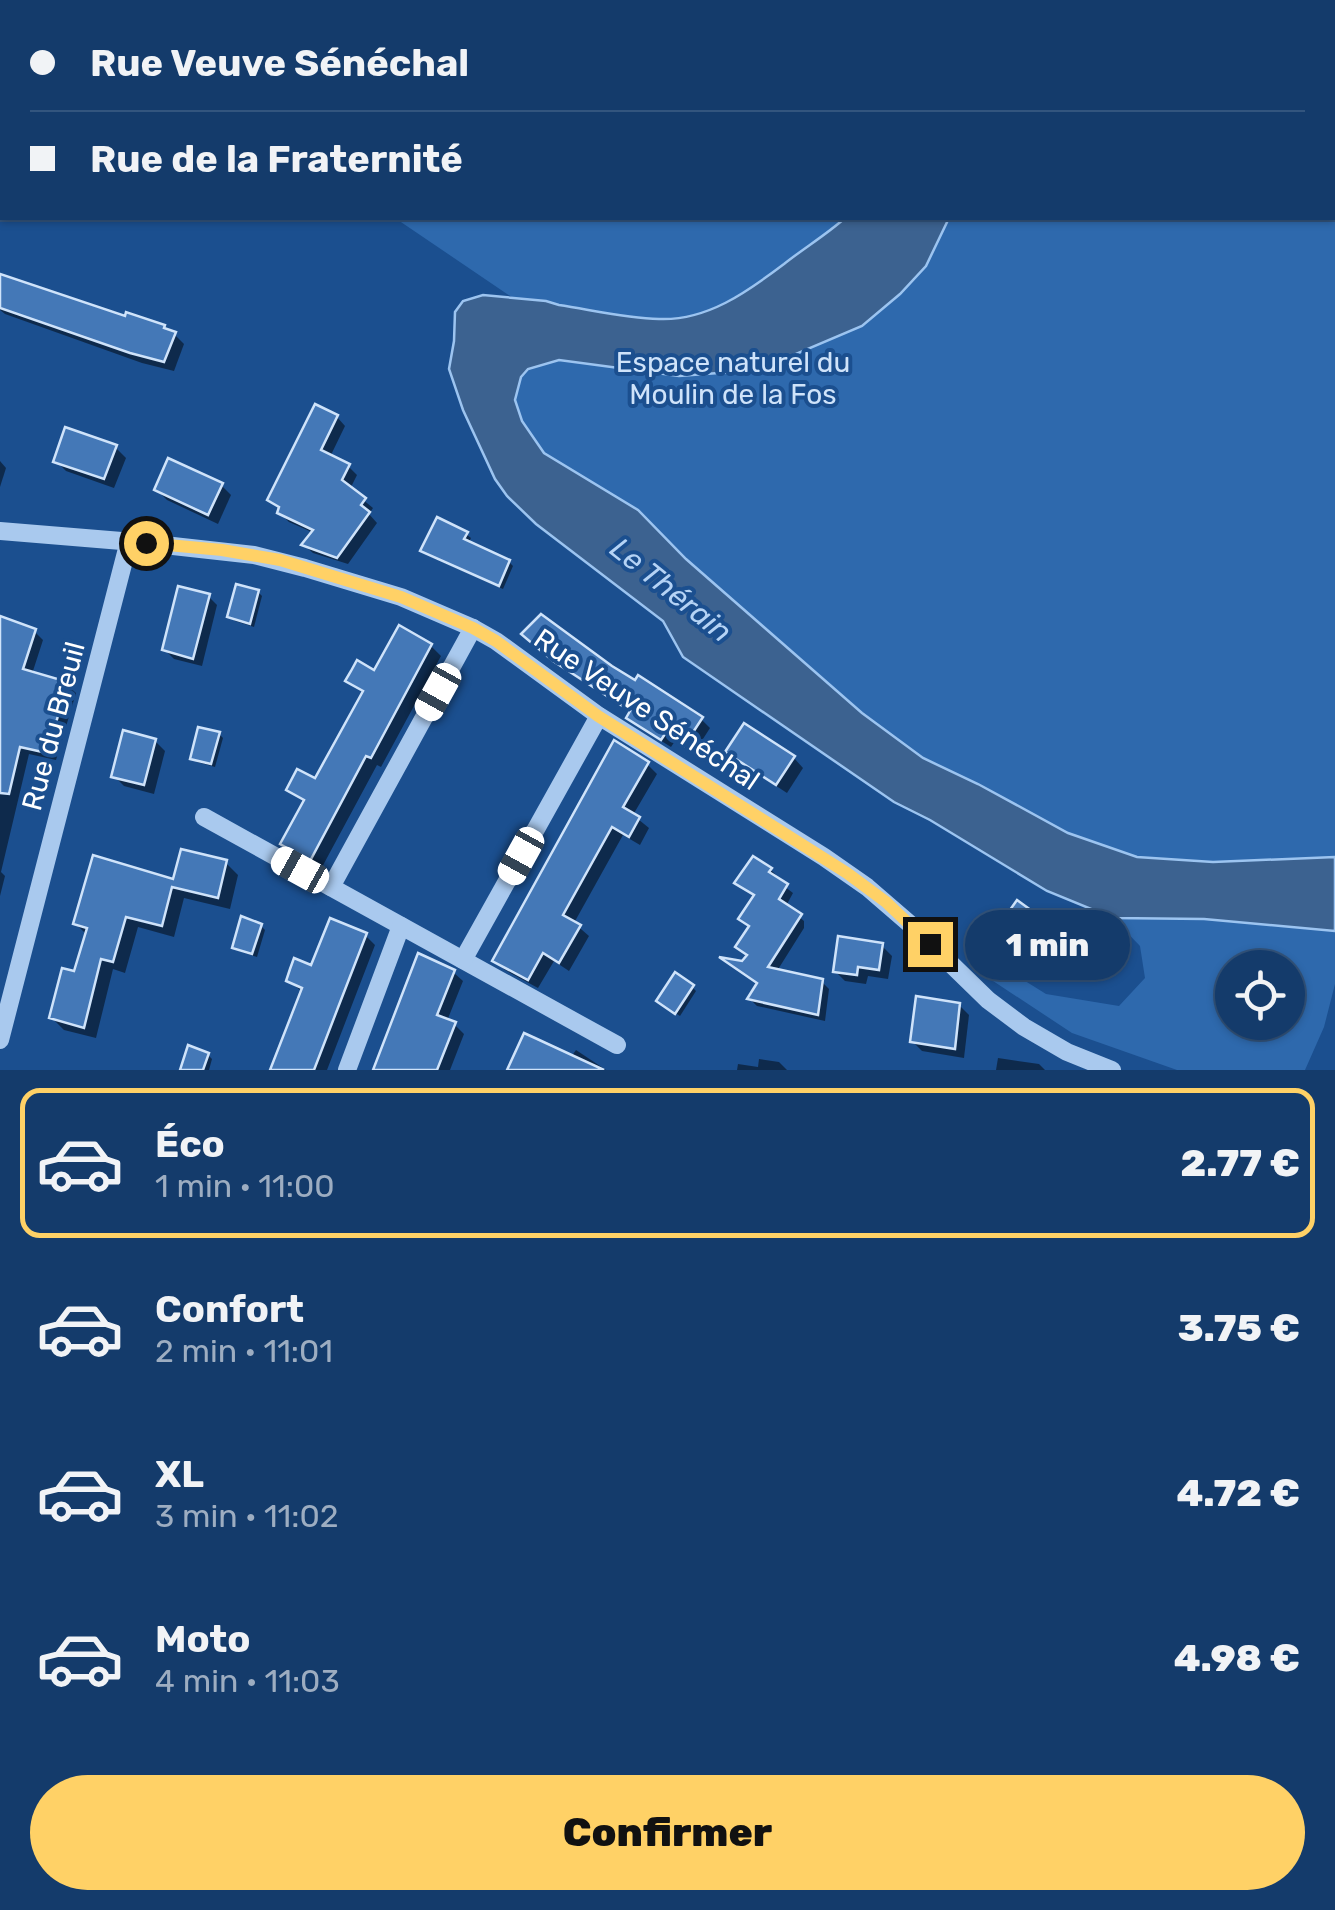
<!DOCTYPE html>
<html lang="fr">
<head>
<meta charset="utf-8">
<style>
	:root { --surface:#143b6b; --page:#214673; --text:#f1f3f6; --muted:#9dadc1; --line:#33557e; --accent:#ffd166 }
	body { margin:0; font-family:Rubik,sans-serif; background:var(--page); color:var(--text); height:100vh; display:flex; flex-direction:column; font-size:38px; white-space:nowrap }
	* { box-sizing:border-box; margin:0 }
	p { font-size:32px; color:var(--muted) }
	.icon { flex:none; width:55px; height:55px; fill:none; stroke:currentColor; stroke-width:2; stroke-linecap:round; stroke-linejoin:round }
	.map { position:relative; height:1070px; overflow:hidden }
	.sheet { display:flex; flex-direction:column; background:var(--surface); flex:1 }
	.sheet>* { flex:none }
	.hud { position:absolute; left:0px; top:0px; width:1335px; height:220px; box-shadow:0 2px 8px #0004,0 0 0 2px var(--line); display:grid; align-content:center; height:220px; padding:0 30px; background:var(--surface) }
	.buttons { position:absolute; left:1215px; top:950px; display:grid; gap:20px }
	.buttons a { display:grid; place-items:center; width:90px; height:90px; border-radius:50%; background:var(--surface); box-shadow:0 2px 8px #0004,0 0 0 2px var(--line); font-size:50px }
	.end { position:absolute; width:45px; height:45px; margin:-22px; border:12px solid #ffd166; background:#111; box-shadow:0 0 0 5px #111 }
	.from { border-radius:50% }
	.bubble { position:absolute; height:70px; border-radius:35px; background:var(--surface); box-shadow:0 2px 8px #0004,0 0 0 2px var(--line); font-size:32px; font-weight:800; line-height:70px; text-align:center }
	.car { position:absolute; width:30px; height:60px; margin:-30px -15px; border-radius:12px; box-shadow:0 0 8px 2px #0007; background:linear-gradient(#fff 24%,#345 0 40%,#fff 0 76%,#345 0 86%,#fff 0) }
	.hud b { display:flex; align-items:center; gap:35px; height:95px; font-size:38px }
	.hud b+b { border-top:2px solid var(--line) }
	.hud i { width:25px; height:25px; background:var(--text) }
	ul { padding:18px 0 0; list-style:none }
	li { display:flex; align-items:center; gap:30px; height:150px; margin:0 20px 15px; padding:0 10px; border:5px solid transparent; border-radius:20px }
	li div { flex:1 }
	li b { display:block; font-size:38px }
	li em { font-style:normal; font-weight:800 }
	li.on { border-color:var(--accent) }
	li>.icon { width:90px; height:90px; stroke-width:1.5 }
	.action { display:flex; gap:20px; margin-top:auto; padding:20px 30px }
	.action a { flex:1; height:115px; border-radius:60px; background:var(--accent); color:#111; font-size:40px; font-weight:800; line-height:115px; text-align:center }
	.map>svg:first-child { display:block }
	.green { fill:#2e69ad; fill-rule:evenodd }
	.water { fill:#3c6290; stroke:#9cc4f0; stroke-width:2.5 }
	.shadow { fill:#0007 }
	.building { fill:#4478b7; stroke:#cfe3fa; stroke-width:2.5 }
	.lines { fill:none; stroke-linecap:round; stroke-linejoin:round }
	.minor { stroke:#a9c9ee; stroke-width:18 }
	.route { stroke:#ffd166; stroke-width:12 }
	.labels { text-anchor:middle; stroke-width:8; stroke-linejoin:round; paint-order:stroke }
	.park-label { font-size:28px; fill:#cfe3fa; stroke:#1b4f8f }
	.street-label { font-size:28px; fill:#fff; stroke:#1b4f8f }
	.water-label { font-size:30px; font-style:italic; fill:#b5d3f5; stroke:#1b4f8f }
</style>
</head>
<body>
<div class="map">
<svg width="1335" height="1070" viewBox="0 0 1335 1070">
	<rect width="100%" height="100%" fill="#1b4f8f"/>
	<!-- green -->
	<g class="green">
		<polygon points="180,0 1335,0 1335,857 1213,862 1137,857 1068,833 978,784 923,758 862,713 686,559 638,510 544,453 522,422 515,400 521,377 527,369 559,359 513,298 395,218 1332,218 1332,2 182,2"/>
		<path d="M1113 918 1204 919 1335 931V984L1324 1027 1305 1070H1177L1072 1033 978 971 974 949 1046 994 1119 1006 1145 978 1140 946ZM1232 968H1288V1022H1232Z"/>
	</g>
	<!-- water -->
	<path class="water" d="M845 218H949L926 266 900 294 862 326 758 370 679 376 559 360 528 369 521 377 515 400 522 421 544 453 638 510 686 559 862 713 923 758 978 784 1068 833 1137 857 1213 862 1335 857V931L1204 919 1113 918 1047 891 930 820 894 802 683 657 663 621 536 524 507 496 495 479 463 410 449 369 454 341 455 312 463 301 483 295 546 301 559 305C592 310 626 318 659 319 707 321 747 292 784 264 804 248 826 235 845 218Z"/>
	<!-- shadow -->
	<g class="shadow">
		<polygon points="0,289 174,334 184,344 174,371 142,363 5,314 0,310"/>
		<polygon points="337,417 345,426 330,457 348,466 357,475 350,489 373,508 369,514 377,523 348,564 313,553 304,545 314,533 289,522 280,513 281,510 270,500"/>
		<polygon points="116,448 126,458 114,488 66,471 56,461"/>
		<polygon points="0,461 6,468 0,487"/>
		<polygon points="221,485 231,495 218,524 167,500 157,490"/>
		<polygon points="466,534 471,538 468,544 509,562 513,566 503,589 427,555 423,551"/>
		<polygon points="258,592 262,596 254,627 235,621 230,616"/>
		<polygon points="208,596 217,605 202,666 174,659 165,650"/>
		<polygon points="0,624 34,631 43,640 32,674 67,685 76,693 56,760 29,754 1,872 5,876 0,896"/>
		<polygon points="534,643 611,668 701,719 710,728 694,753 675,741 671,747 639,727 629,718 632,713 565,670"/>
		<polygon points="431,646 441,656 381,767 377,765 321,869 293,853 283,843 305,802 289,789 316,781 364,694 349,681 375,673"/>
		<polygon points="219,734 223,738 215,767 197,762 192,758"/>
		<polygon points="155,741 165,751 154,794 124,786 114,776"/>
		<polygon points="728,752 794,758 803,768 787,793 738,761"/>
		<polygon points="647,764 657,774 633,815 649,828 640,845 623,835 574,923 589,936 569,971 554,961 538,988 505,970 495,960"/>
		<polygon points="226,863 238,875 230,909 184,898 174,937 138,927 125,973 113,969 96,1038 64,1030 52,1018 76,974 87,935 76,924"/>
		<polygon points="771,870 778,877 776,880 793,893 786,906 804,921 804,928 777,971 821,981 829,989 825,1021 757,1006 750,999 760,984 744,964 749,956 738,947 750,927 741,919 756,897 738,883"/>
		<polygon points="1017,903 1054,933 1033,962 997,934"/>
		<polygon points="261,926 265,930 257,957 239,951 234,947"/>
		<polygon points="365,935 375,945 327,1070 273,1070 303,992 288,981 313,968"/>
		<polygon points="882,946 892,956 888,979 868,976 866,984 845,981 835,971"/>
		<polygon points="453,972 463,981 447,1021 454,1024 464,1034 450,1070 376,1070"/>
		<polygon points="692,987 696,991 680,1016 663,1005"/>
		<polygon points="959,1005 969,1015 964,1058 922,1051 912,1041"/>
		<polygon points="576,1050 606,1070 517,1070 571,1057"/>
		<polygon points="208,1055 212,1059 209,1070 182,1070"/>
		<polygon points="998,1058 1039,1064 1045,1070 996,1070"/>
		<polygon points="759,1059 779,1062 787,1070 737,1070 738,1064 758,1067"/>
	</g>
	<!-- building -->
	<g class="building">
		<polygon points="0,274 125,316 126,312 165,325 164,328 176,332 164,362 130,353 0,308"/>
		<polygon points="315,404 338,415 321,450 350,464 342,480 366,498 361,505 370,512 337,558 301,545 313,530 277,513 279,507 267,500"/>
		<polygon points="65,427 117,445 104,479 53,462"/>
		<polygon points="168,458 223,483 208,515 154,490"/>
		<polygon points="437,517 468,532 464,539 510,560 499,586 420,551"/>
		<polygon points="236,584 259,590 250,624 227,617"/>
		<polygon points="178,586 210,594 193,659 162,650"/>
		<polygon points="541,614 612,666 635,680 638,675 703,717 684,746 665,734 661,740 626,718 630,711 553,661 521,634"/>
		<polygon points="0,616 36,629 23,669 68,682 47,753 20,747 9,794 0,793"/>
		<polygon points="399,625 432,644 371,758 366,756 310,861 280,844 304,800 286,790 297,769 315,778 363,691 345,681 351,671 357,660 374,670"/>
		<polygon points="744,723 795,756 776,785 725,752"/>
		<polygon points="198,727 220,732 211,764 190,759"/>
		<polygon points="123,730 156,739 144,785 111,777"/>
		<polygon points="614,740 649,762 623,807 640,817 629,837 612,827 563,915 581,925 559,963 543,953 528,980 492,961"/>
		<polygon points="181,849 227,860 218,898 172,887 162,926 126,917 113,962 101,959 84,1028 49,1018 62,968 74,971 87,928 73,924 93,855 173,879"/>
		<polygon points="753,856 772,868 769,872 788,884 779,899 802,914 768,967 823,979 818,1015 747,999 757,983 719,957 742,961 747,955 735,947 749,926 738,919 754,895 734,883"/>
		<polygon points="1017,900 1046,921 1023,955 993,934"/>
		<polygon points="241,916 262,924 252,954 232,948"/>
		<polygon points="330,918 367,933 339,1005 314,1070 270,1070 302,988 286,981 290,969 294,958 311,965"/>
		<polygon points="838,936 883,943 879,970 858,967 857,975 833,972"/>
		<polygon points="418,953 455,970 437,1015 456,1022 437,1070 373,1070"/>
		<polygon points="675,972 694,985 675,1014 656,1001"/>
		<polygon points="916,996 960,1003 955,1049 910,1042"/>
		<polygon points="524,1033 535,1038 604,1070 507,1070"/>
		<polygon points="188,1045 209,1053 203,1070 180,1070"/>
	</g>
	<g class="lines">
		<!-- minor -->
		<g class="minor">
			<polyline points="0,531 146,543 254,555 305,568 401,597 473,628 496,641 599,716 824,857 867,887 911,925 988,1000 1024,1027 1067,1052 1112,1070"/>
			<polyline points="204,817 617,1045"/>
			<polyline points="331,887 473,628"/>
			<polyline points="463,960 599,716"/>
			<polyline points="0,1040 129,541"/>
			<polyline points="347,1070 401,926"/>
		</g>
	</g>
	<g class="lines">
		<!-- route -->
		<polyline class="route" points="146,543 222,550 280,560 401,597 473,628 496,641 598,716 847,873 886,902 930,944"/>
	</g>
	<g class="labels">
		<!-- park labels -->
		<g class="park-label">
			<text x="733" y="372">Espace naturel du<tspan x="733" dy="32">Moulin de la Fos</tspan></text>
		</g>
		<!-- street labels -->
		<g class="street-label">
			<text transform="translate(647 709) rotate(34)" y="10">Rue Veuve Sénéchal</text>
			<text transform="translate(53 726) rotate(-75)" y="10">Rue du Breuil</text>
		</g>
		<!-- water labels -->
		<g class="water-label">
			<text transform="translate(671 590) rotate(39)" y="10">Le Thérain</text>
		</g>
	</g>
</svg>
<div class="buttons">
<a><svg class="icon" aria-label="locate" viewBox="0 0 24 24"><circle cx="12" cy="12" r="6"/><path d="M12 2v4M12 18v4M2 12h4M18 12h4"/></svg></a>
</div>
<i class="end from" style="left:146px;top:543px"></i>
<i class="end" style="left:930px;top:944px"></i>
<div class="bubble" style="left:965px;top:910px;width:165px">1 min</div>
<i class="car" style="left:438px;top:692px;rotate:209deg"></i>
<i class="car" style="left:521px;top:856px;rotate:209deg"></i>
<i class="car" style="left:300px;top:870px;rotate:299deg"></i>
<div class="hud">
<b><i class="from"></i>Rue Veuve Sénéchal</b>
<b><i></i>Rue de la Fraternité</b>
</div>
</div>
<section class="sheet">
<ul>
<li class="on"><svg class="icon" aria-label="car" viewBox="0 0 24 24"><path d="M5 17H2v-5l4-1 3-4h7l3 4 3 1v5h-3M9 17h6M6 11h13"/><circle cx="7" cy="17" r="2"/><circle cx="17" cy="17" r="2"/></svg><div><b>Éco</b><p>1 min · 11:00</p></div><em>2.77 €</em></li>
<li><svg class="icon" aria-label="car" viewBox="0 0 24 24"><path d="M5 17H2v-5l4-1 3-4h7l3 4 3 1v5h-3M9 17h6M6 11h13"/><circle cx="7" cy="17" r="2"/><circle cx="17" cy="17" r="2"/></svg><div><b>Confort</b><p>2 min · 11:01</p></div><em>3.75 €</em></li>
<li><svg class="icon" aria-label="car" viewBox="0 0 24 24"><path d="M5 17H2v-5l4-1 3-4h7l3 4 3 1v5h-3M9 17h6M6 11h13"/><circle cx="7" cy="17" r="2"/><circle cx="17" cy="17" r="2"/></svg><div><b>XL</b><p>3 min · 11:02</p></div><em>4.72 €</em></li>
<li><svg class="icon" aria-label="car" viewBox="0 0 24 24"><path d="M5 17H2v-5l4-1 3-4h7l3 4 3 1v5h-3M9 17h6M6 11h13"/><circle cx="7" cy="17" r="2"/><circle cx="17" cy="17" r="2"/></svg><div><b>Moto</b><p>4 min · 11:03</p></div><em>4.98 €</em></li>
</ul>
<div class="action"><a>Confirmer</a></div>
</section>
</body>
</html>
